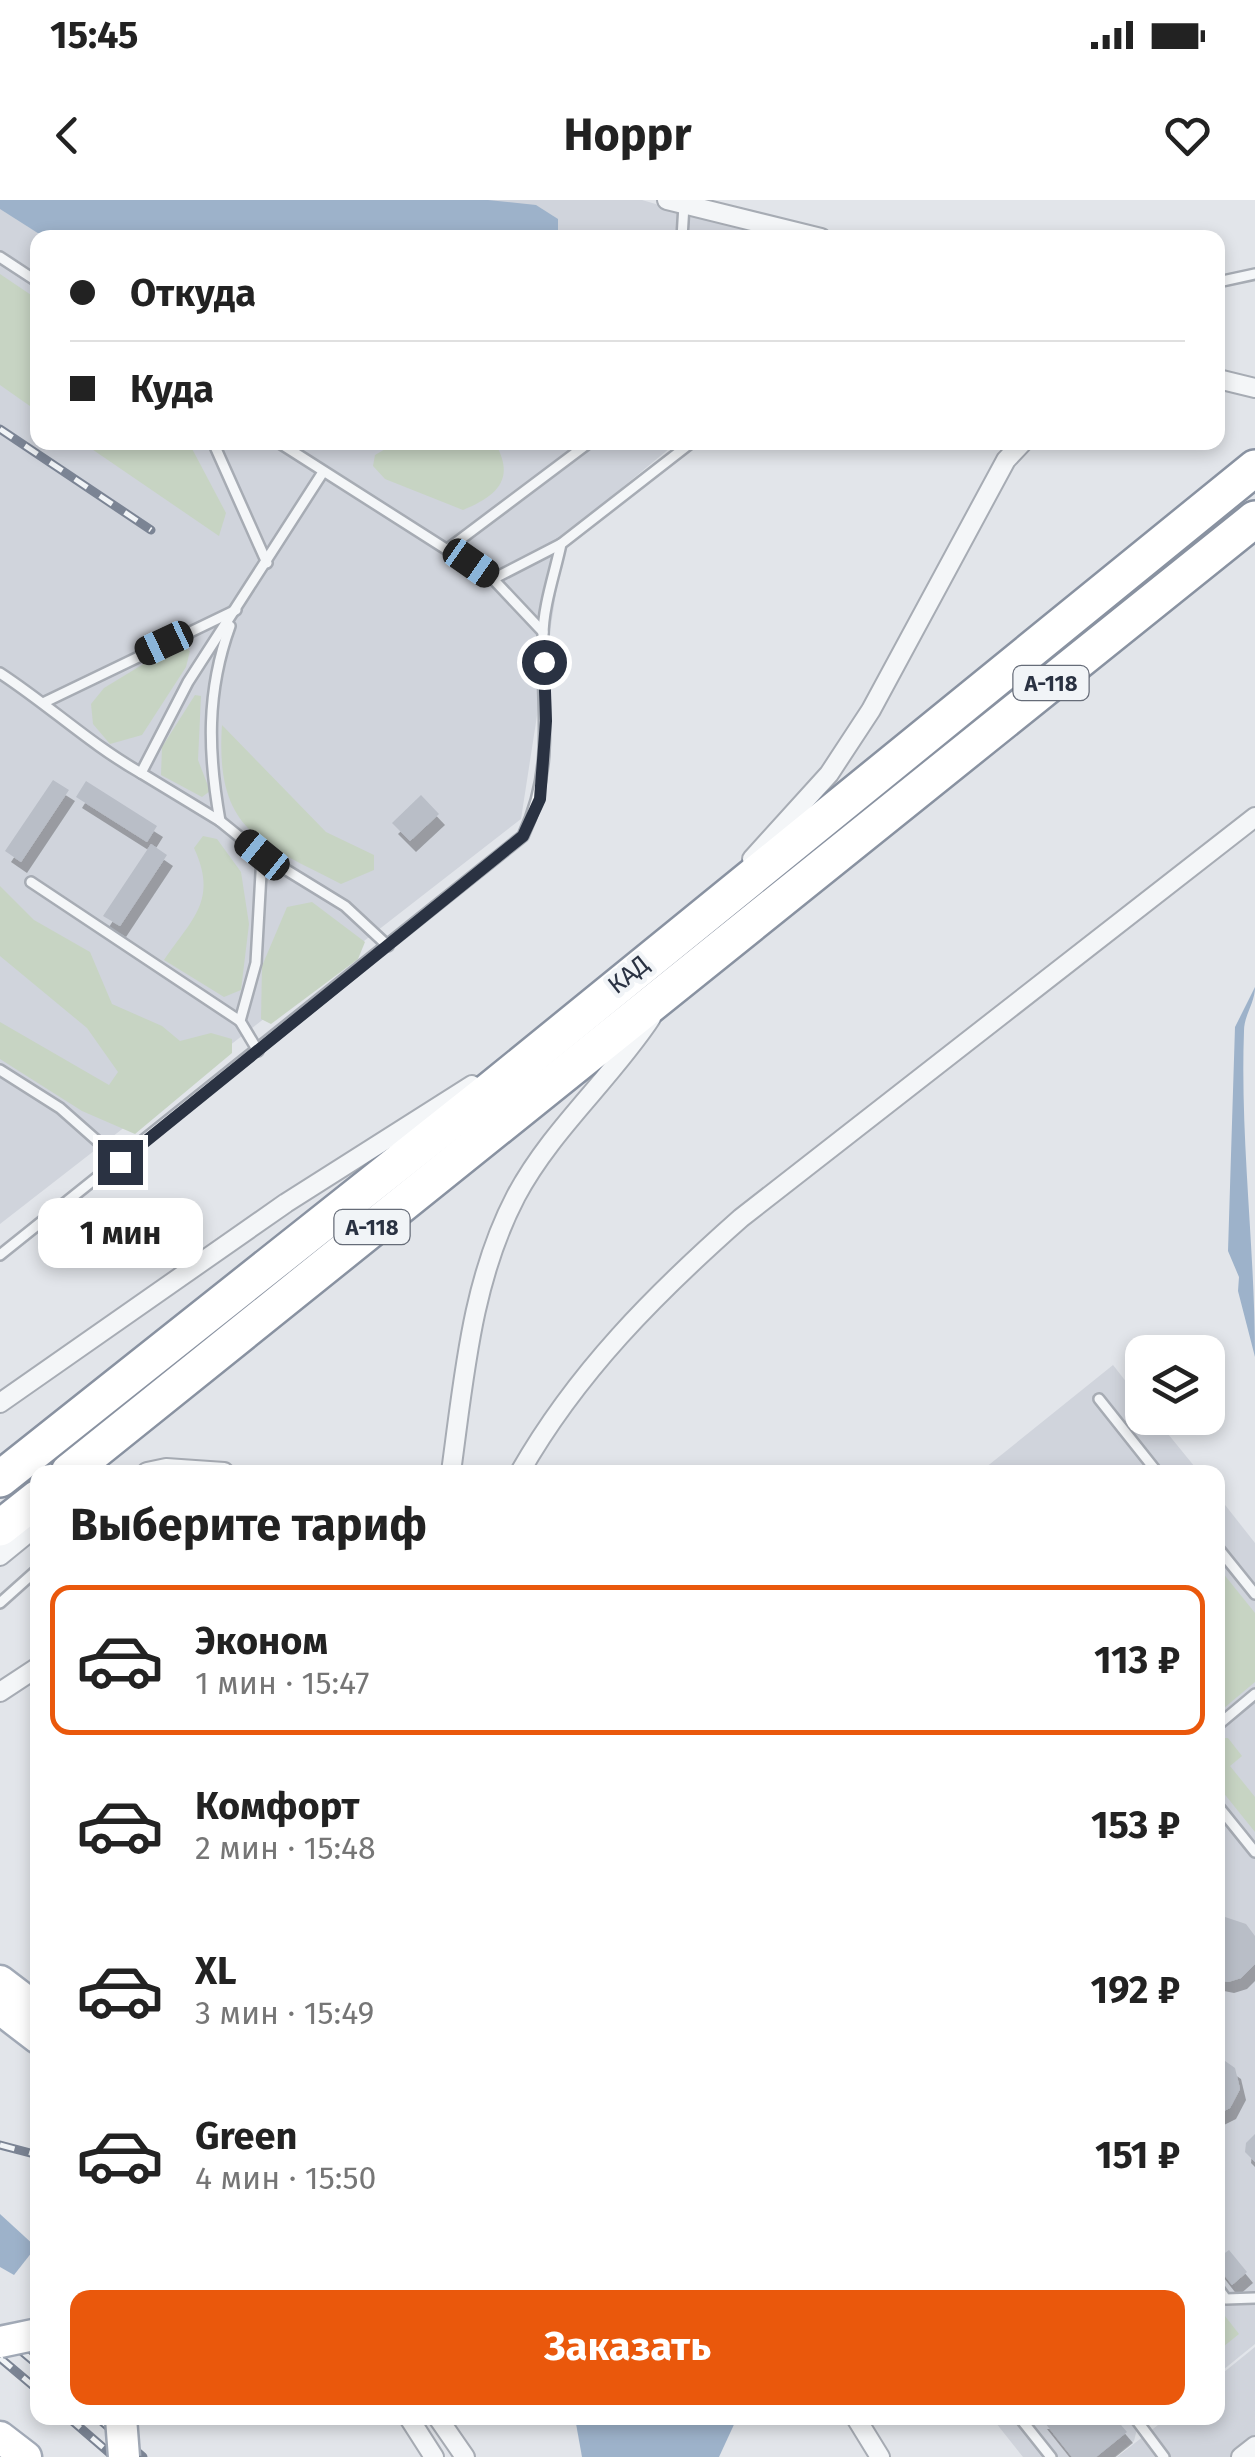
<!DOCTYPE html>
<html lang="ru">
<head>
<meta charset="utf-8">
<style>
	:root { --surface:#fff; --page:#f6f6f6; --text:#222; --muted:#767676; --line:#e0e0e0; --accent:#ea580c }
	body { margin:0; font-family:"Fira Sans",sans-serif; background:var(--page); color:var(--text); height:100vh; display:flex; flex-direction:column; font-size:38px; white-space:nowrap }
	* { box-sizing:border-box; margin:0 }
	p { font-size:32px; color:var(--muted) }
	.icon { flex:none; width:55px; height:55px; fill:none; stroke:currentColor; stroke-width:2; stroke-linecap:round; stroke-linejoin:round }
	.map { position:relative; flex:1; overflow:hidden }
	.drawer { position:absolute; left:30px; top:1265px; width:1195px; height:960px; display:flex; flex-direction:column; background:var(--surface); border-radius:20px; box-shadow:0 5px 15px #0003 }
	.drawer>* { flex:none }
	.hud { position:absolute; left:30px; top:30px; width:1195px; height:220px; border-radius:20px; box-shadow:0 5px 15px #0003; display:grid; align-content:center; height:220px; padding:0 40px; background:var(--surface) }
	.fabs { position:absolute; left:1125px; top:1135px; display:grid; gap:20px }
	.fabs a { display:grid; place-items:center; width:100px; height:100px; border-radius:20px; background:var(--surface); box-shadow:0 5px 15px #0003; font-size:50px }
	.end { position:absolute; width:45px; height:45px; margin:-22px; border:12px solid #2a3242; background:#fff; box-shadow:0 0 0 5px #fff }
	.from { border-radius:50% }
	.bubble { position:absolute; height:70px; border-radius:20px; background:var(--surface); box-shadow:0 5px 15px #0003; font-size:32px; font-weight:700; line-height:70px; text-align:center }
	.car { position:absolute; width:30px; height:60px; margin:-30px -15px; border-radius:12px; box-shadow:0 0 8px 2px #0007; background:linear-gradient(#222 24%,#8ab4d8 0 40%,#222 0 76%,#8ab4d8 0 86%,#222 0) }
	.hud b { display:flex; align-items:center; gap:35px; height:95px; font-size:38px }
	.hud b+b { border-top:2px solid var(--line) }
	.hud i { width:25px; height:25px; background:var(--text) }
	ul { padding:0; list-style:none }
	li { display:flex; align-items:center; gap:30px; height:150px; margin:0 20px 15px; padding:0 20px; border:5px solid transparent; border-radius:20px }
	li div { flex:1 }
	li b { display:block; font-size:38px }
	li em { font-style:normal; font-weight:700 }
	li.current { border-color:var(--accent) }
	li>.icon { width:90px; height:90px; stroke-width:1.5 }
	h2 { padding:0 40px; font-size:45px; line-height:120px }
	.cta { display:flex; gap:20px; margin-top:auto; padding:20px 40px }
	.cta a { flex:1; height:115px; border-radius:20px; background:var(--accent); color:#fff; font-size:40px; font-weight:700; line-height:115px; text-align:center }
	.status { display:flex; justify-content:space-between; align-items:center; height:70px; padding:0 50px; background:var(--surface); direction:ltr }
	.status svg { height:28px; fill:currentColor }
	header { display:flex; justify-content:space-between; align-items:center; height:130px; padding:0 40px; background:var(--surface); font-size:45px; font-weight:700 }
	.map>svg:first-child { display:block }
	.built { fill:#d0d4dc }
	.green { fill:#c7d4c3 }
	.water { fill:#9db2ca }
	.building { fill:#b9bec7; filter:url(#shadow) }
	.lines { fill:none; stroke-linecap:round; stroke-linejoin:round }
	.service-casing { stroke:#a7acb4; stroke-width:14 }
	.minor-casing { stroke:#a7acb4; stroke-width:22 }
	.primary-casing { stroke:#a1a9b6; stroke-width:35 }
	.motorway-casing { stroke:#8992a1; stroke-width:40 }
	.service { stroke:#f4f6f8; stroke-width:9 }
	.minor { stroke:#f4f6f8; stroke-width:18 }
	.primary { stroke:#fff; stroke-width:30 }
	.motorway { stroke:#fff; stroke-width:35 }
	.rail-casing { stroke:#7b8494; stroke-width:9 }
	.rail { stroke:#f1f4f7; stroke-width:5; stroke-dasharray:15; stroke-linecap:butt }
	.primary-bridge-casing { stroke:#a1a9b6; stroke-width:35; stroke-linecap:butt }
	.primary-bridge { stroke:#fff; stroke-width:30 }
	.route { stroke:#2a3242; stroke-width:12 }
	.labels { text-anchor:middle; stroke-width:9; stroke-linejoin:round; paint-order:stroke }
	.shield { fill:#f1f4f7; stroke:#666c78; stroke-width:2.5 }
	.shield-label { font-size:22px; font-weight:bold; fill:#2a3242 }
	.street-label { font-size:25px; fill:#2a3242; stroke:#f1f4f7 }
</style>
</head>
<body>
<div class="status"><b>15:45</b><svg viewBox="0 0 49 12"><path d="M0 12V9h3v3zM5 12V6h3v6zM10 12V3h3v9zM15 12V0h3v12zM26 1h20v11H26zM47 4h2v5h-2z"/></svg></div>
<header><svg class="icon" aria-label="back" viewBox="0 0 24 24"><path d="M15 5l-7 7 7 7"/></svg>Hoppr<svg class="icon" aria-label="heart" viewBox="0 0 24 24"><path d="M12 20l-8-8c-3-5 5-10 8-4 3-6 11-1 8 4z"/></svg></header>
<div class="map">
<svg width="1255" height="2257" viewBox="0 0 1255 2257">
	<defs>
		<filter id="shadow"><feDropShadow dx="6" dy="11" stdDeviation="0" flood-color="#0004"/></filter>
	</defs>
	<rect width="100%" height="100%" fill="#e2e5ea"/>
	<!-- built -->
	<g class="built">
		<polygon points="0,0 642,0 769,37 38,38 38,242 676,243 565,335 521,619 0,1024"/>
		<polygon points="1113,1165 1142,1202 1142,1218 1155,1218 1199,1272 980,1272"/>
		<polygon points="1218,1296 1255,1343 1255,2144 1218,2174"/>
		<polygon points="1255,2147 1255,2257 1117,2257 1167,2218 1218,2218 1218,2177"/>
		<polygon points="992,2218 1163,2218 1137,2229 1134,2241 1114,2257 1023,2257"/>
	</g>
	<!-- green -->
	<g class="green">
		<polygon points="0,74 37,99 37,211 0,185"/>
		<polygon points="83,243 189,243 226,313 219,336"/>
		<path d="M431 243H495C516 279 497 296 463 310L385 279 373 266 375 255 387 248 423 250Z"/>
		<polygon points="178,443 190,451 186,467 142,535 110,544 93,524 91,504 104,488"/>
		<polygon points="195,495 201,496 198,560 210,591 202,597 161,575 162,547"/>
		<path d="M222 525 326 632 374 655V670L341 684C259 642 215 630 222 525Z"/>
		<path d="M203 636 217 639 241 672 249 724 241 790 224 797 164 760C193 718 218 700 194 648Z"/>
		<polygon points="0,686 34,720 90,752 112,804 162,826 180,841 211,833 232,839 232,853 135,934 82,911 0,859 0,822 109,885 118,872 87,828 0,756"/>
		<polygon points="312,702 365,742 358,759 271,824 261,819 262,766 287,707"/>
		<polygon points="1218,1367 1255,1413 1255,1482 1218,1513"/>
		<polygon points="1218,1538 1228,1538 1242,1556 1230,1566 1255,1597 1255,1632 1218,1586"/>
		<polygon points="1218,2107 1239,2134 1218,2151"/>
	</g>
	<!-- water -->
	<g class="water">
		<polygon points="0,0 488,0 536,5 558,19 558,37 44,37 0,9"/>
		<path d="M1255 787C1255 803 1244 815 1244 831 1240 940 1255 1048 1255 1157L1238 1091 1239 1077 1228 1051 1235 827Z"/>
		<polygon points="0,2014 36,2047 14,2075 0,2067"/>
		<polygon points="575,2218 737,2218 719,2257 582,2257"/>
	</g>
	<!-- building -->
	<g class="building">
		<polygon points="53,580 69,590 21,662 5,651"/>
		<polygon points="86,581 157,626 147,642 76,597"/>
		<polygon points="421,595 439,614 410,641 392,623"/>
		<polygon points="151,644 167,655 120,726 103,716"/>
		<polygon points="1225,1717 1246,1724 1255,1736 1255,1764 1241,1778 1228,1782 1218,1780 1218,1720"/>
		<polygon points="1218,1856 1235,1868 1240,1889 1230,1908 1218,1914"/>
		<polygon points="1255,1934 1255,1962 1245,1952 1246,1943"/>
		<polygon points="1229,2050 1247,2072 1232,2085 1218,2067 1218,2058"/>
		<polygon points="1041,2218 1115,2218 1127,2232 1096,2257 1072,2257"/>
	</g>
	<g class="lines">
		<!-- service casing -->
		<g class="service-casing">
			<g id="service">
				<polyline points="682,38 684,5"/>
				<polyline points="0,57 38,82"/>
				<polyline points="1218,82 1255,74"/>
				<polyline points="213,242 267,363"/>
				<polyline points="278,242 493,379 561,344"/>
				<polyline points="449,348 590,242"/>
				<polyline points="493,379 543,432"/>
				<path d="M0 473C49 505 90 544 141 573"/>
				<polyline points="45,502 236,410"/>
				<path d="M220 621C208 553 206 492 230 426"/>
				<polyline points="262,655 345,706 388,746"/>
				<polyline points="31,682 240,821"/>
				<polyline points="258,851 240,821 256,763 262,655 220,621 141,573 188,482 323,272"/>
				<polyline points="0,870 60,908 120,961"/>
				<path d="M0 1055 523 636C556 565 541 510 543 436 543 406 555 373 561 344L692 242"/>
				<polyline points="1099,1199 1157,1272"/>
				<polyline points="1218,1348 1255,1394"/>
				<polyline points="0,1403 38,1369"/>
				<polyline points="1218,1525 1255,1494"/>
				<polyline points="1218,1606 1255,1652"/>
				<polyline points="1218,2088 1226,2099 1255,2098"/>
				<polyline points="1020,2218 1051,2257"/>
				<polyline points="1135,2218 1164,2257"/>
			</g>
		</g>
		<!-- minor casing -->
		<g class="minor-casing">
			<g id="minor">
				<polyline points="667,0 821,38"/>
				<polyline points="1218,179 1255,188"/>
				<polyline points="752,659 829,574 871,510 1006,260 1023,242"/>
				<polyline points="0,1203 286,1003 472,885"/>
				<polyline points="147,1272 166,1268 224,1272"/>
				<path d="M451 1272C464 1179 471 1082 516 996 551 930 610 880 651 818"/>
				<path d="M520 1272C577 1172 655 1094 741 1018L1255 617"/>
				<polyline points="0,1356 38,1325"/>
				<polyline points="0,1492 38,1467"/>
				<polyline points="409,2218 434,2257"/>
				<polyline points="438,2218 465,2257"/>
				<polyline points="856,2218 880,2257"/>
				<polyline points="1241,2257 1255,2246"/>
			</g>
		</g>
		<!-- primary casing -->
		<g class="primary-casing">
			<g id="primary">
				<polyline points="0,1781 38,1810"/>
				<polyline points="0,1809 38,1838"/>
				<polyline points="0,2237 26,2257"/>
			</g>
		</g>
		<!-- motorway casing -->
		<g class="motorway-casing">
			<g id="motorway">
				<polyline points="69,1272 1255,319"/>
				<polyline points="0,1279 489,891 1255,268"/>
				<polyline points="0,1328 38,1298"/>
			</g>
		</g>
		<!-- service -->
		<use href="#service" class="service"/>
		<!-- minor -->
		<use href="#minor" class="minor"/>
		<!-- primary -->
		<use href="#primary" class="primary"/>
		<!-- motorway -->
		<use href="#motorway" class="motorway"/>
		<!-- rail casing -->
		<g class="rail-casing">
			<g id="rail">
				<polyline points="0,229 151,330"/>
				<polyline points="0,1945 38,1955"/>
				<polyline points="0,2133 38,2165"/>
				<polyline points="0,2158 38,2190"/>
				<polyline points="69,2218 114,2257"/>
				<polyline points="98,2218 143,2257"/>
			</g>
		</g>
		<!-- rail -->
		<use href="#rail" class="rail"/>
		<!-- primary-bridge casing -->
		<g class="primary-bridge-casing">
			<g id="primary-bridge">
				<polyline points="0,2142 38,2134"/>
				<polyline points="121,2218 124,2257"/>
			</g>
		</g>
		<!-- primary-bridge -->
		<use href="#primary-bridge" class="primary-bridge"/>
	</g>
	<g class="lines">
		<!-- route -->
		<polyline class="route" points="120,962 523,636 540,599 546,521 544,462"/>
	</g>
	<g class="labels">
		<!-- shield labels -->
		<g class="shield">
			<rect x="1013.5" y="466" width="75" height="34" rx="8"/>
			<rect x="334.5" y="1010" width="75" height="34" rx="8"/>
		</g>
		<g class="shield-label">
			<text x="1051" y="491">А-118</text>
			<text x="372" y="1035">А-118</text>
		</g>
		<!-- street labels -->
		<g class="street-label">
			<text transform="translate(628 774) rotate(-39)" y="9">КАД</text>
		</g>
	</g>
</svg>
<div class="fabs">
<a><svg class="icon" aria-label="layers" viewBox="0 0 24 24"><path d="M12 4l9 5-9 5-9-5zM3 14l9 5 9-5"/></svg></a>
</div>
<i class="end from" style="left:544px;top:462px"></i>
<i class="end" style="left:120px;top:962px"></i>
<div class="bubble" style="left:38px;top:998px;width:165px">1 мин</div>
<i class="car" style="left:471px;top:363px;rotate:125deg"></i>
<i class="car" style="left:164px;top:443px;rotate:245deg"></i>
<i class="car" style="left:262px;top:655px;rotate:309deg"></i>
<div class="hud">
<b><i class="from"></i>Откуда</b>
<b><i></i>Куда</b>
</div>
<section class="drawer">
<h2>Выберите тариф</h2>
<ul>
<li class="current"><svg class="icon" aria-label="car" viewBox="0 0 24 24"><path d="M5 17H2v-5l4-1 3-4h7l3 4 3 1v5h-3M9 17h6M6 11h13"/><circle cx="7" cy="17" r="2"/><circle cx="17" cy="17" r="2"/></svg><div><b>Эконом</b><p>1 мин · 15:47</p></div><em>113 ₽</em></li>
<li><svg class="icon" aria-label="car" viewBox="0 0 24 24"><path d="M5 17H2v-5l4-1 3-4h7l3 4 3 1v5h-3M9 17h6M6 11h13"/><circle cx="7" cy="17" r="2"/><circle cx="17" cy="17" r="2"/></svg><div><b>Комфорт</b><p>2 мин · 15:48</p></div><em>153 ₽</em></li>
<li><svg class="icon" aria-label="car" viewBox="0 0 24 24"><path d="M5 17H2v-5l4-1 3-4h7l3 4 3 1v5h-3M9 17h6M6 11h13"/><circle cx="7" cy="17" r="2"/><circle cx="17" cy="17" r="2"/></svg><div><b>XL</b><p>3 мин · 15:49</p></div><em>192 ₽</em></li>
<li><svg class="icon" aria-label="car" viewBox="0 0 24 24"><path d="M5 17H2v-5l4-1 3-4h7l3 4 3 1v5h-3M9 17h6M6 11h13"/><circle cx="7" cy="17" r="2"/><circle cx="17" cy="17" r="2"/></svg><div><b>Green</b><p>4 мин · 15:50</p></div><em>151 ₽</em></li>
</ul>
<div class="cta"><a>Заказать</a></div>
</section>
</div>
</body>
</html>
